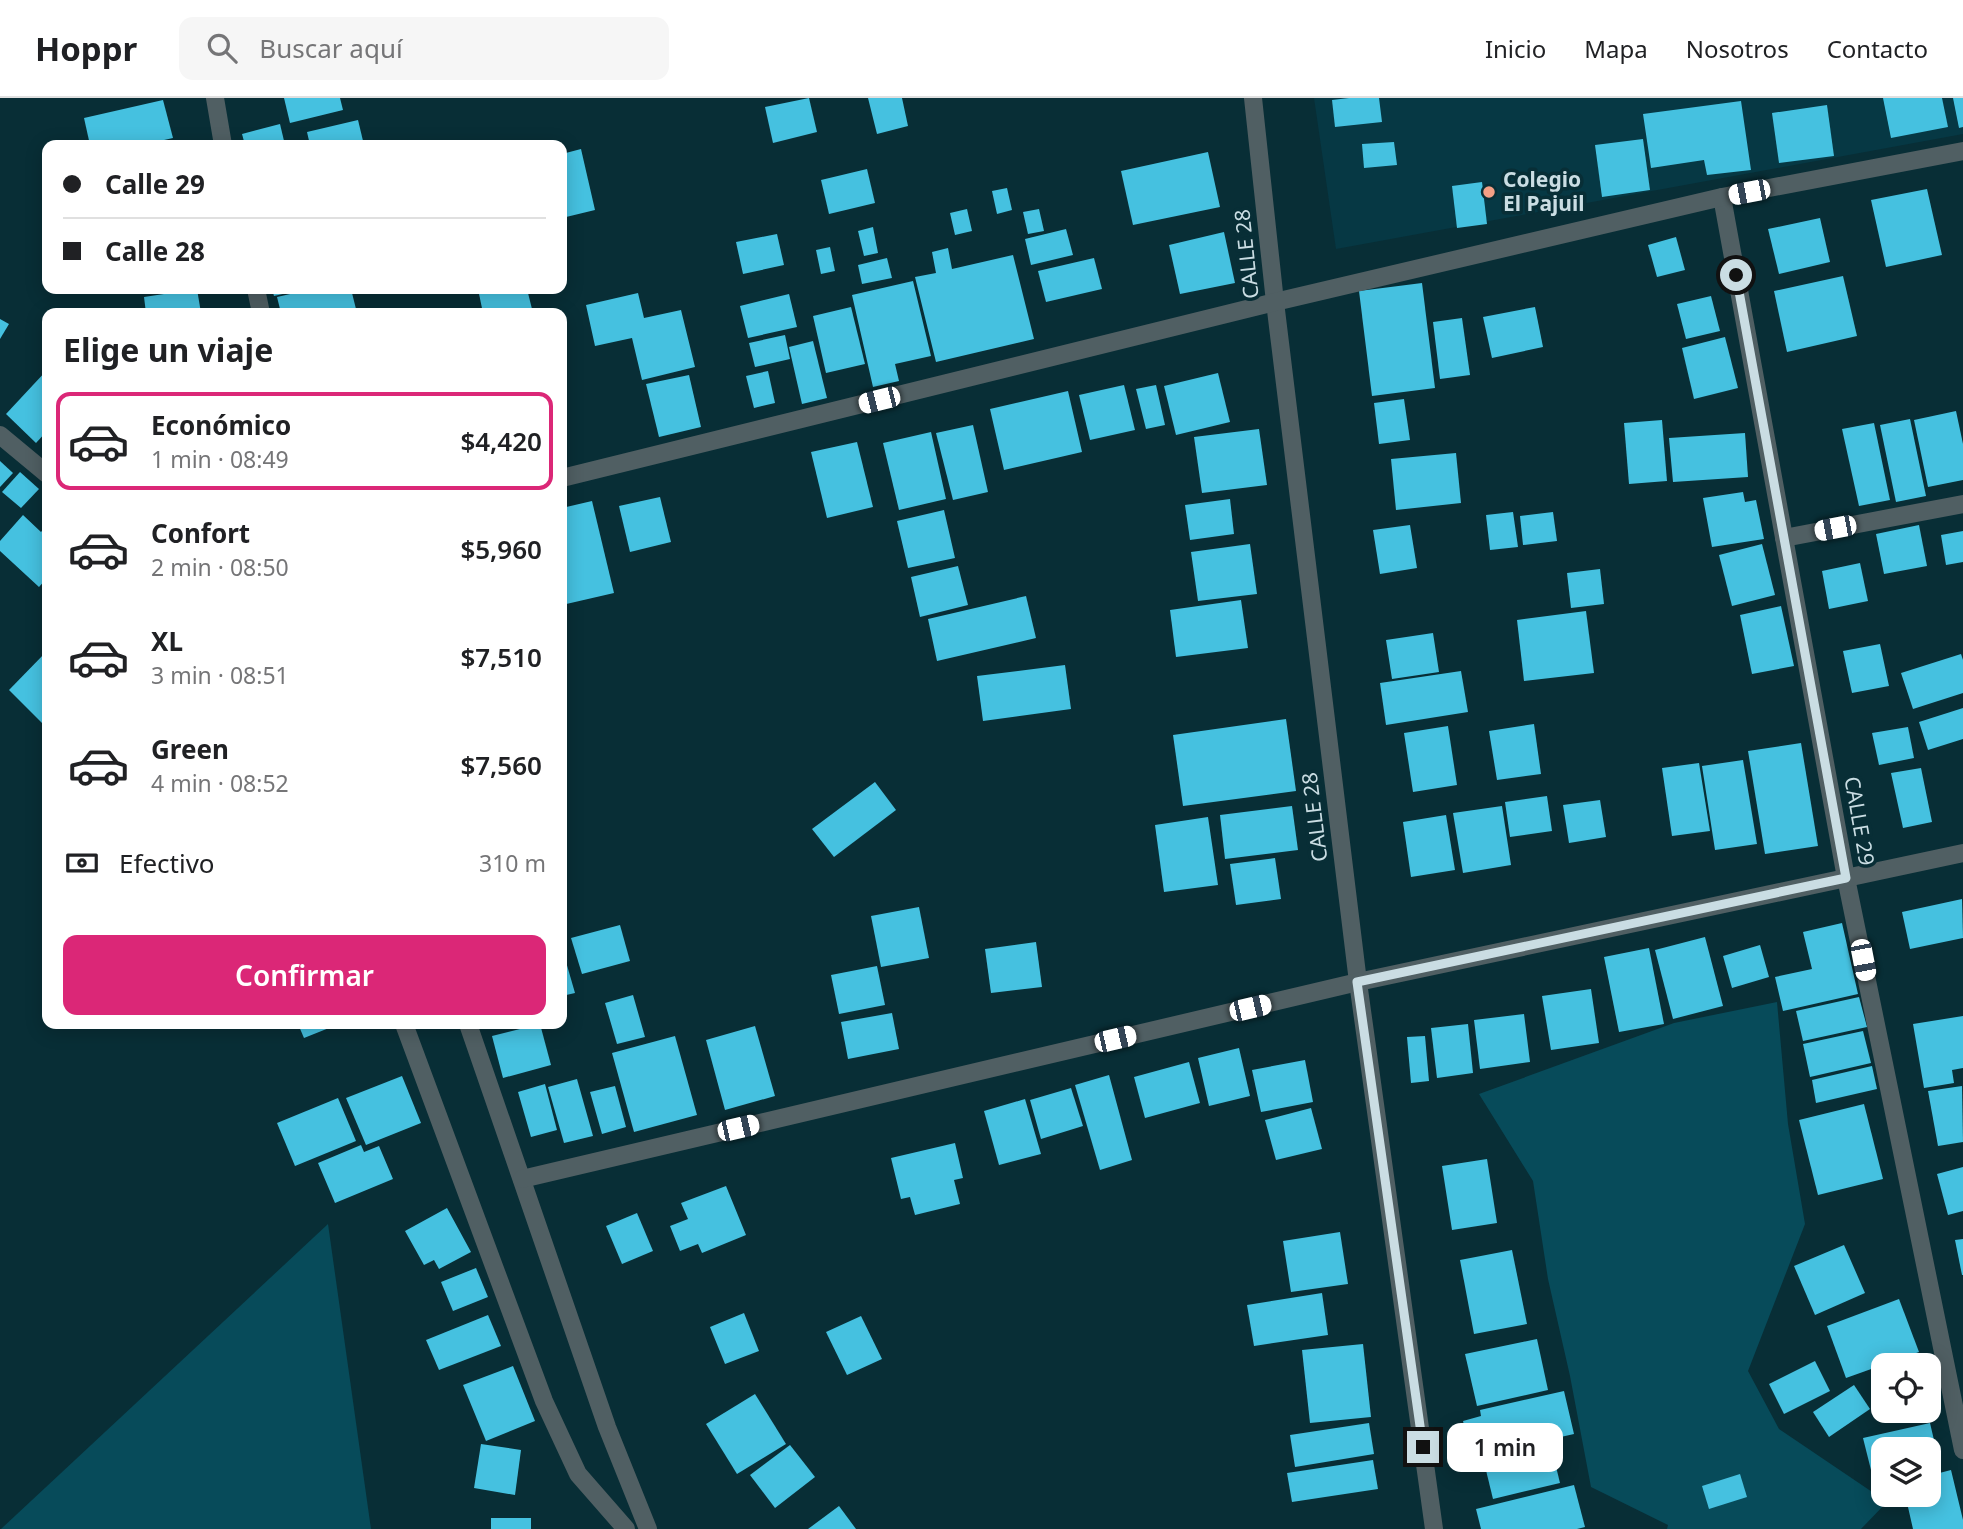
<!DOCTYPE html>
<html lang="es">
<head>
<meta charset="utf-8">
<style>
	:root { --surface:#fff; --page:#f6f6f6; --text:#202124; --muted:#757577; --line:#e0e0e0; --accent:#db2777 }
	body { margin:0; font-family:"Noto Sans",sans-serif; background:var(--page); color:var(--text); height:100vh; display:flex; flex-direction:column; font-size:26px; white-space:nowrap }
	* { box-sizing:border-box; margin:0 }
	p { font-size:23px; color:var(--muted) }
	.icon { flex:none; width:38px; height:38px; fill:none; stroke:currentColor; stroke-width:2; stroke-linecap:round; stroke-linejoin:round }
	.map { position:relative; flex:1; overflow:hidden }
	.details { position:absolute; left:42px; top:210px; width:525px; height:721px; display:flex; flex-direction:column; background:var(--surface); border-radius:14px; box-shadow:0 4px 18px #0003 }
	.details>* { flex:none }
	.hud { position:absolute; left:42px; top:42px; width:525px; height:154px; border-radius:14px; box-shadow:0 4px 18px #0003; display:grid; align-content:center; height:154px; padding:0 21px; background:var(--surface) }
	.fabs { position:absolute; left:1871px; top:1255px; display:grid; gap:14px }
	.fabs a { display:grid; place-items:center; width:70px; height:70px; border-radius:14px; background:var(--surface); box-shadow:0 4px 18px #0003; font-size:35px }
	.end { position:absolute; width:32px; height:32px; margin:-16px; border:9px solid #cadde3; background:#111; box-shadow:0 0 0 4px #111 }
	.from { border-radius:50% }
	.bubble { position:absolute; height:49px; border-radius:14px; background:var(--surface); box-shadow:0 4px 18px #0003; font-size:23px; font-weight:600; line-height:49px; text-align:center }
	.car { position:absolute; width:21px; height:42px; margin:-21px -10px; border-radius:9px; box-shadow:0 0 5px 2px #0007; background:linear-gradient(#fff 24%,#345 0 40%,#fff 0 76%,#345 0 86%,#fff 0) }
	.hud b { display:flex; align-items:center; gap:24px; height:66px; font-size:26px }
	.hud b+b { border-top:2px solid var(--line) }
	.hud i { width:18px; height:18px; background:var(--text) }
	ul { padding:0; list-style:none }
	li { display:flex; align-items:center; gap:21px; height:98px; margin:0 14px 10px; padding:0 7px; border:4px solid transparent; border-radius:14px }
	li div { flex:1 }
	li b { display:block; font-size:26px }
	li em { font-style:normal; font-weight:600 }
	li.selected { border-color:var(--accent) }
	li>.icon { width:63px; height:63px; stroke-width:1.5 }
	h2 { padding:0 21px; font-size:32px; line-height:84px }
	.pay { display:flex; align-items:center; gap:18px; height:77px; padding:0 21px; font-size:26px }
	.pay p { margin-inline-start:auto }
	.primary-button { display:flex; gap:14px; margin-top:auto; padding:14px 21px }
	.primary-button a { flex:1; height:80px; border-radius:14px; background:var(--accent); color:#fff; font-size:28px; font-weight:600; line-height:80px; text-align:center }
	header { display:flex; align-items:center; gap:42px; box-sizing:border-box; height:98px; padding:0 35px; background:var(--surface); border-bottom:2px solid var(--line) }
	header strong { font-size:33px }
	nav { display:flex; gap:38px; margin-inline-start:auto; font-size:24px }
	.search { width:490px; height:63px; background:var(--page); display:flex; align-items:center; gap:18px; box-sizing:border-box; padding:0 24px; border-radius:14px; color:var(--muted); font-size:26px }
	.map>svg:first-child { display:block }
	.built { fill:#063844 }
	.green { fill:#074b5a }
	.building { fill:#45c1e0 }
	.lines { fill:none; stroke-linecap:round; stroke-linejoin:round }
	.minor { stroke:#505f63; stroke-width:18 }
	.route { stroke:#cadde3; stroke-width:9 }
	.poi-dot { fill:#f39f85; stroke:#082e36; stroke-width:2.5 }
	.labels { text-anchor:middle; stroke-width:7; stroke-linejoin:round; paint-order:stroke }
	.poi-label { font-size:21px; font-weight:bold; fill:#cadde3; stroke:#082e36; text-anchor:start }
	.street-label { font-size:21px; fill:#cadde3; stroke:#082e36 }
</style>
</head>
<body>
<header>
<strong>Hoppr</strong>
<div class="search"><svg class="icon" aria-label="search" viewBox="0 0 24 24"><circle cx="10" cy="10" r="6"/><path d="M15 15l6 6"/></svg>Buscar aquí</div>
<nav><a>Inicio</a><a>Mapa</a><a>Nosotros</a><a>Contacto</a></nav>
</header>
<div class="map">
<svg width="1963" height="1431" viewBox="0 0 1963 1431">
	<rect width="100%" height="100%" fill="#082e36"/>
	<!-- built -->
	<polygon class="built" points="1314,0 1963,0 1963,36 1336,151"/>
	<!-- green -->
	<g class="green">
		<polygon points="1777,904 1788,1026 1805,1126 1748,1273 1779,1331 1887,1404 1861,1431 1667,1431 1668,1427 1591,1389 1570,1278 1548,1181 1533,1083 1479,996 1674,925"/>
		<polygon points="328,1126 371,1431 1,1431"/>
	</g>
	<!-- building -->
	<g class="building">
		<polygon points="284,0 340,0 343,12 290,25"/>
		<polygon points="809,0 817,34 773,45 765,9"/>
		<polygon points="868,0 902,0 908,28 877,36"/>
		<polygon points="1349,0 1379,0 1382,24 1335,29 1332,2"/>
		<polygon points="1883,0 1942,0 1948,29 1891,40"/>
		<polygon points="1953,0 1963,0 1963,29 1959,30"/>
		<polygon points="163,2 173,40 142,47 90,47 84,20"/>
		<polygon points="1741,3 1751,72 1707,77 1704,62 1651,70 1643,16"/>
		<polygon points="1827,7 1834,58 1779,65 1772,15"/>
		<polygon points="358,22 364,47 310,47 307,34"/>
		<polygon points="280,26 285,47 245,47 242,36"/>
		<polygon points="1643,41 1650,92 1602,99 1595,47"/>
		<polygon points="1394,44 1397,67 1364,70 1362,46"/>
		<polygon points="581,51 595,112 562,120 562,56"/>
		<polygon points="1208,54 1220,109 1133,127 1121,73"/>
		<polygon points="867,71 875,105 829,116 821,82"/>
		<polygon points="1482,84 1487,126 1457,130 1452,88"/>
		<polygon points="1007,90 1012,112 997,116 992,93"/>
		<polygon points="1927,91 1942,157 1886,169 1871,102"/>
		<polygon points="967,111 972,133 955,137 950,115"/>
		<polygon points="1039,111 1044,133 1028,136 1023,114"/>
		<polygon points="1820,120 1830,164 1779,176 1768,131"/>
		<polygon points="873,129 878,155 864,158 858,133"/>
		<polygon points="1066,131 1073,157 1031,167 1025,141"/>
		<polygon points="1224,134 1235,185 1180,196 1169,147"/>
		<polygon points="777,136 784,167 743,176 736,144"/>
		<polygon points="1676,139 1685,172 1657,179 1648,147"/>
		<polygon points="830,149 835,173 821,176 816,152"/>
		<polygon points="948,150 952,171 1013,157 1034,241 936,264 915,179 936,175 932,154"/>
		<polygon points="887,160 892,180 862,186 858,167"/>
		<polygon points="1094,160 1102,191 1046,204 1038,173"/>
		<polygon points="1843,178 1857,238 1787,254 1774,193"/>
		<polygon points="913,183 931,258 895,266 899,283 873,289 852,197"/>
		<polygon points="1422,185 1435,290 1372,298 1359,193"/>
		<polygon points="197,191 201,215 146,215 144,199"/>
		<polygon points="272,191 300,191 300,192 274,198"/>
		<polygon points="312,191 351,191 357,215 281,215 277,199"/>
		<polygon points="478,191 527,191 533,215 483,215"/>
		<polygon points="638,195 644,220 681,212 695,269 642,282 632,240 595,248 586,207"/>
		<polygon points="789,196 797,229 748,240 740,208"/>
		<polygon points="1711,198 1720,233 1686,241 1677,206"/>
		<polygon points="851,209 865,266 826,275 813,218"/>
		<polygon points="1535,209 1543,249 1492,260 1483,219"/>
		<polygon points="1462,220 1470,277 1440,281 1433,224"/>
		<polygon points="0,221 9,226 0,241"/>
		<polygon points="785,237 790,261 755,269 749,245"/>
		<polygon points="1725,239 1738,290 1694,301 1682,250"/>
		<polygon points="813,243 827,300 802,306 789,249"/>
		<polygon points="47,272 47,333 36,345 6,316"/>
		<polygon points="768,273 775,305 754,310 746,278"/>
		<polygon points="1218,275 1230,324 1176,337 1164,288"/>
		<polygon points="689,277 701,329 659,339 646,286"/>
		<polygon points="1124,287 1135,332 1090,342 1079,297"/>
		<polygon points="1156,287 1165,327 1146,331 1136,291"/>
		<polygon points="1068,293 1082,354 1004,372 990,311"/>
		<polygon points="1404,301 1410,342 1379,346 1374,305"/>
		<polygon points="1956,313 1963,346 1963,382 1928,389 1914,322"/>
		<polygon points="1910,321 1926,398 1896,404 1880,327"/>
		<polygon points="1662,322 1667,383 1629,386 1624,325"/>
		<polygon points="1874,325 1890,402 1859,408 1842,331"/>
		<polygon points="973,327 988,394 953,402 936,335"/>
		<polygon points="1259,331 1267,387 1202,395 1194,339"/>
		<polygon points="931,334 946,401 899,412 883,345"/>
		<polygon points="1745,335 1748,379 1673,384 1669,340"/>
		<polygon points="857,344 873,409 827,420 811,354"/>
		<polygon points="1456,355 1461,405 1396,412 1391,361"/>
		<polygon points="0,363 13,375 0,389"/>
		<polygon points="20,374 39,391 21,410 2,394"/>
		<polygon points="1743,394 1745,404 1756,402 1764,441 1712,449 1703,400"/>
		<polygon points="660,399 671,444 630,454 619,408"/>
		<polygon points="1230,401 1234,436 1190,442 1185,407"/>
		<polygon points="592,403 614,495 562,507 562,410"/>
		<polygon points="944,412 955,460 908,470 897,423"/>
		<polygon points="1513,414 1518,449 1490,452 1486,417"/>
		<polygon points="1553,414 1557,443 1523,447 1520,418"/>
		<polygon points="23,417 41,434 47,427 47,480 39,489 0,453 0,443"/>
		<polygon points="1410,427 1417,470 1380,476 1373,432"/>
		<polygon points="1919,427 1927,468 1884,476 1876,436"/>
		<polygon points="1963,433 1963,464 1946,467 1941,437"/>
		<polygon points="1250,446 1257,496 1198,503 1191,454"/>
		<polygon points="1762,446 1775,497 1732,508 1719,457"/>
		<polygon points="1860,465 1868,503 1829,511 1822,473"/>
		<polygon points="958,468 968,507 920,519 911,479"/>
		<polygon points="1600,471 1604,506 1571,510 1567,475"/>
		<polygon points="1026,498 1036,540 937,563 928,521"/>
		<polygon points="1241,502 1248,550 1176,559 1170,512"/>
		<polygon points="1781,508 1794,568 1752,576 1740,517"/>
		<polygon points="1586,513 1594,575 1524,583 1517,522"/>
		<polygon points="1433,535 1439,574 1392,581 1386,542"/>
		<polygon points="1880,546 1889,588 1852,595 1843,553"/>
		<polygon points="47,553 47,621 43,626 9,592"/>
		<polygon points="1961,556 1963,562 1963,595 1913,611 1901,575"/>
		<polygon points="1065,567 1071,611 983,623 977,578"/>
		<polygon points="1461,573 1468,614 1386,627 1380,585"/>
		<polygon points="1963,610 1963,641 1928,652 1919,624"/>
		<polygon points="1286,621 1296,693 1183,708 1173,637"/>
		<polygon points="1534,626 1541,676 1497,682 1489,633"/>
		<polygon points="1448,628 1457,687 1413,694 1404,635"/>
		<polygon points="1908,629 1914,660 1879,667 1872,635"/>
		<polygon points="1801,645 1818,748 1765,756 1748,653"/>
		<polygon points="1743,662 1757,746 1715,752 1702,668"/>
		<polygon points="1699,665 1710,733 1672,738 1662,670"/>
		<polygon points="1921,670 1932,724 1903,730 1891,675"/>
		<polygon points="875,684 896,712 834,759 812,731"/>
		<polygon points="1547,698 1552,733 1510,739 1505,704"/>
		<polygon points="1600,702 1606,739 1569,745 1563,707"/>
		<polygon points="1292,708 1298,752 1225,761 1220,717"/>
		<polygon points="1502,708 1511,767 1463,775 1453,715"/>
		<polygon points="1446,717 1455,772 1411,779 1403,724"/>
		<polygon points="1208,719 1218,787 1164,794 1155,727"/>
		<polygon points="1275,760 1281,801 1236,807 1230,766"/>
		<polygon points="1962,801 1963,840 1910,851 1902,814"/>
		<polygon points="919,809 929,860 881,869 871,818"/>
		<polygon points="1842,825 1858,896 1783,913 1775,879 1812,871 1803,834"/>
		<polygon points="620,827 630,863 582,876 571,840"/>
		<polygon points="1705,839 1723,908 1673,921 1655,852"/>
		<polygon points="1036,844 1042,889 991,895 985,851"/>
		<polygon points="1760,847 1769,879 1732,890 1723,858"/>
		<polygon points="562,850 575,895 562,898"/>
		<polygon points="1649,850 1664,926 1619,934 1604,859"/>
		<polygon points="877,868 885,907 839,916 831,877"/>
		<polygon points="1591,891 1599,945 1551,952 1542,898"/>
		<polygon points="633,897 645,939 617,946 605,905"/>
		<polygon points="1859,899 1867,929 1803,943 1796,913"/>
		<polygon points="892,915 899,951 848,961 841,924"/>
		<polygon points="1524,916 1530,964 1480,971 1474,922"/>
		<polygon points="1963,918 1963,970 1952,972 1954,985 1924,990 1913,926"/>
		<polygon points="298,926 339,926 304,940"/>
		<polygon points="540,926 551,967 503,980 492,938"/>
		<polygon points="1468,926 1473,975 1437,980 1431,930"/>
		<polygon points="755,928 775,998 725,1012 706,942"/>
		<polygon points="1863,933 1871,965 1810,979 1803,946"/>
		<polygon points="675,938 697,1017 634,1034 612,955"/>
		<polygon points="1425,938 1429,983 1411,985 1407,939"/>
		<polygon points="1239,950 1250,998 1209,1008 1198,960"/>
		<polygon points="1305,962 1313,1004 1261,1014 1252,972"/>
		<polygon points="1189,964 1200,1005 1145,1020 1134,979"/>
		<polygon points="1872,968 1877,991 1816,1005 1812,982"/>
		<polygon points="1109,977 1132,1062 1100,1072 1075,987"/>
		<polygon points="402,978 421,1025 366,1047 346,1000"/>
		<polygon points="577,981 593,1038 564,1045 548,989"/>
		<polygon points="545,986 557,1032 531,1039 518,994"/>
		<polygon points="615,988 626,1029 602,1036 590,994"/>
		<polygon points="1962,988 1963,1044 1938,1048 1928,993"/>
		<polygon points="1071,990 1083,1028 1041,1041 1030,1002"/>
		<polygon points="338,1000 356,1043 295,1068 277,1025"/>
		<polygon points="1025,1001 1041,1056 999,1067 984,1013"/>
		<polygon points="1864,1006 1883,1081 1818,1097 1799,1022"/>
		<polygon points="1311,1010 1322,1051 1276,1062 1265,1022"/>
		<polygon points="955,1045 963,1080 954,1082 960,1106 915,1117 910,1099 901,1101 891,1060"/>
		<polygon points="361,1047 364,1054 379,1048 393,1081 335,1105 318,1065"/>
		<polygon points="1487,1061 1497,1125 1452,1132 1442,1068"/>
		<polygon points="1963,1069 1963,1113 1948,1117 1937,1076"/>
		<polygon points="726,1088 746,1137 702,1155 698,1146 680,1153 670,1128 688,1121 681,1105"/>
		<polygon points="447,1110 471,1154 439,1171 434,1162 424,1167 405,1133"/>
		<polygon points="637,1115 653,1153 622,1166 606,1128"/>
		<polygon points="1340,1134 1348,1186 1291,1194 1283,1143"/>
		<polygon points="1963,1141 1963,1177 1962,1177 1955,1142"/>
		<polygon points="1844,1147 1865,1195 1815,1217 1794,1168"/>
		<polygon points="1512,1152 1527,1226 1474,1236 1460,1162"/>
		<polygon points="476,1170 488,1199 453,1213 441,1184"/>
		<polygon points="1322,1195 1328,1237 1254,1248 1247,1207"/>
		<polygon points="1899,1201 1919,1254 1846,1280 1827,1228"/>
		<polygon points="744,1215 759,1253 725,1266 710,1229"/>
		<polygon points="488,1217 501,1248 439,1272 426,1242"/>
		<polygon points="861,1218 882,1261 847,1277 826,1234"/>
		<polygon points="1537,1241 1548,1292 1477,1308 1465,1256"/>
		<polygon points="1363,1246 1371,1319 1310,1325 1302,1252"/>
		<polygon points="1815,1263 1830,1293 1784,1316 1769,1286"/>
		<polygon points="513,1268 535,1323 486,1343 463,1287"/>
		<polygon points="1854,1287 1870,1311 1829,1339 1813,1314"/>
		<polygon points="1564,1293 1574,1336 1472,1359 1463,1323 1481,1318 1480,1312"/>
		<polygon points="755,1296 786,1346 737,1376 706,1326"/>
		<polygon points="1369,1325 1374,1356 1295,1369 1290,1337"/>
		<polygon points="1930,1325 1941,1372 1928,1375 1928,1351 1883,1351 1883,1386 1875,1388 1863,1340"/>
		<polygon points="1550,1344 1560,1385 1493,1401 1483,1360"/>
		<polygon points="481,1346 521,1352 515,1397 474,1390"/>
		<polygon points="790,1347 815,1379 775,1410 750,1377"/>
		<polygon points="1373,1362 1378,1391 1292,1404 1287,1375"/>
		<polygon points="1951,1372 1963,1422 1963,1431 1913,1431 1905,1396 1928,1396 1928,1378"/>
		<polygon points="1740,1376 1747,1399 1709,1411 1702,1388"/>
		<polygon points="1574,1387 1585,1429 1577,1431 1481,1431 1476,1411"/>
		<polygon points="839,1408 856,1431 808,1431"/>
		<rect x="491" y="1420" width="40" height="11"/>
	</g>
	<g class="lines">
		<!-- minor -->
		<g class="minor">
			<polyline points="215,0 223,47"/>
			<polyline points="1253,0 1275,204 1358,884 1434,1431"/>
			<polyline points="1722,99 1846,780 1963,1352"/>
			<polyline points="256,191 261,215"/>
			<polyline points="0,337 47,376"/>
			<polyline points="562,380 1275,204 1722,99 1963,53"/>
			<polyline points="1784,440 1963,406"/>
			<polyline points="404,926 544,1303 578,1376 626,1431"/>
			<polyline points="468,926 607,1329 648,1431"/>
			<polyline points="522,1081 1358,884 1963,755"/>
		</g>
	</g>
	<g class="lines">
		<!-- route -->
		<polyline class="route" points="1423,1349 1357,884 1846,780 1736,177"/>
	</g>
	<!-- markers -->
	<circle class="poi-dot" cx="1489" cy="94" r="7"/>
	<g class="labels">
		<!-- poi labels -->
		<g class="poi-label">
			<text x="1503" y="89">Colegio<tspan x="1503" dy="24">El Pajuil</tspan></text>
		</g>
		<!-- street labels -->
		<g class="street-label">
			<text transform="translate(1247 156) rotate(-96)" y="7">CALLE 28</text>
			<text transform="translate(1315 719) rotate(-97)" y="7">CALLE 28</text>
			<text transform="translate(1859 723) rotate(80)" y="7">CALLE 29</text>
		</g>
	</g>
</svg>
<div class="fabs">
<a><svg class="icon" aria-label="locate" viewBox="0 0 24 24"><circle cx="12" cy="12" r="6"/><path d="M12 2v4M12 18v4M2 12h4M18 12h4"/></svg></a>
<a><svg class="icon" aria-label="layers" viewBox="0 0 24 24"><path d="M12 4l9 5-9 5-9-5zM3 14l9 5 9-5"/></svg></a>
</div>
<i class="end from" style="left:1736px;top:177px"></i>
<i class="end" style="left:1423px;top:1349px"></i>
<div class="bubble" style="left:1447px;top:1325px;width:116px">1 min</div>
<i class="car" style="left:1749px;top:94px;rotate:259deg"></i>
<i class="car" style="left:879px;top:302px;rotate:256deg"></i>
<i class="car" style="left:1835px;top:430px;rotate:259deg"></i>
<i class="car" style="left:1863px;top:862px;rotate:169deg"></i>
<i class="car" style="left:1250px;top:910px;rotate:77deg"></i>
<i class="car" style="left:1115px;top:941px;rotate:77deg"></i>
<i class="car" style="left:738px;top:1030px;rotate:77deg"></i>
<div class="hud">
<b><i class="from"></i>Calle 29</b>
<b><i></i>Calle 28</b>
</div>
<section class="details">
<h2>Elige un viaje</h2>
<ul>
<li class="selected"><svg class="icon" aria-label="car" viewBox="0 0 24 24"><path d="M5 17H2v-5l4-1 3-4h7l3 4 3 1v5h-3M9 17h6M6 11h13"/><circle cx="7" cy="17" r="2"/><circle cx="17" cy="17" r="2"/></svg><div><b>Económico</b><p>1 min · 08:49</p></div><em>$4,420</em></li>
<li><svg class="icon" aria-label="car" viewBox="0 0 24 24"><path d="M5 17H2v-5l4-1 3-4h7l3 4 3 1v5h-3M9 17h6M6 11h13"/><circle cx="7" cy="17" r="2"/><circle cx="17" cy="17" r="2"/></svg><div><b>Confort</b><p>2 min · 08:50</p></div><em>$5,960</em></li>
<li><svg class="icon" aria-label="car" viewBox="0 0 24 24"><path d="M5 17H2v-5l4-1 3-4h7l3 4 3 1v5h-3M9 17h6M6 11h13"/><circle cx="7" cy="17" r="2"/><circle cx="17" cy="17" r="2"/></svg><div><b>XL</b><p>3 min · 08:51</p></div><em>$7,510</em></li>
<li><svg class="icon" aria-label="car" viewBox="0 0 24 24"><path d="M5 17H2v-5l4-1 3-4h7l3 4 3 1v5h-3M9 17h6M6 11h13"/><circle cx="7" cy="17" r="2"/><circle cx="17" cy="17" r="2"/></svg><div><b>Green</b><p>4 min · 08:52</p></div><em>$7,560</em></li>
</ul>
<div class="pay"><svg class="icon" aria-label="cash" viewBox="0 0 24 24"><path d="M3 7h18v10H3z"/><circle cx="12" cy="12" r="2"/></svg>Efectivo<p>310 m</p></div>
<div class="primary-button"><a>Confirmar</a></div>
</section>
</div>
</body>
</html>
